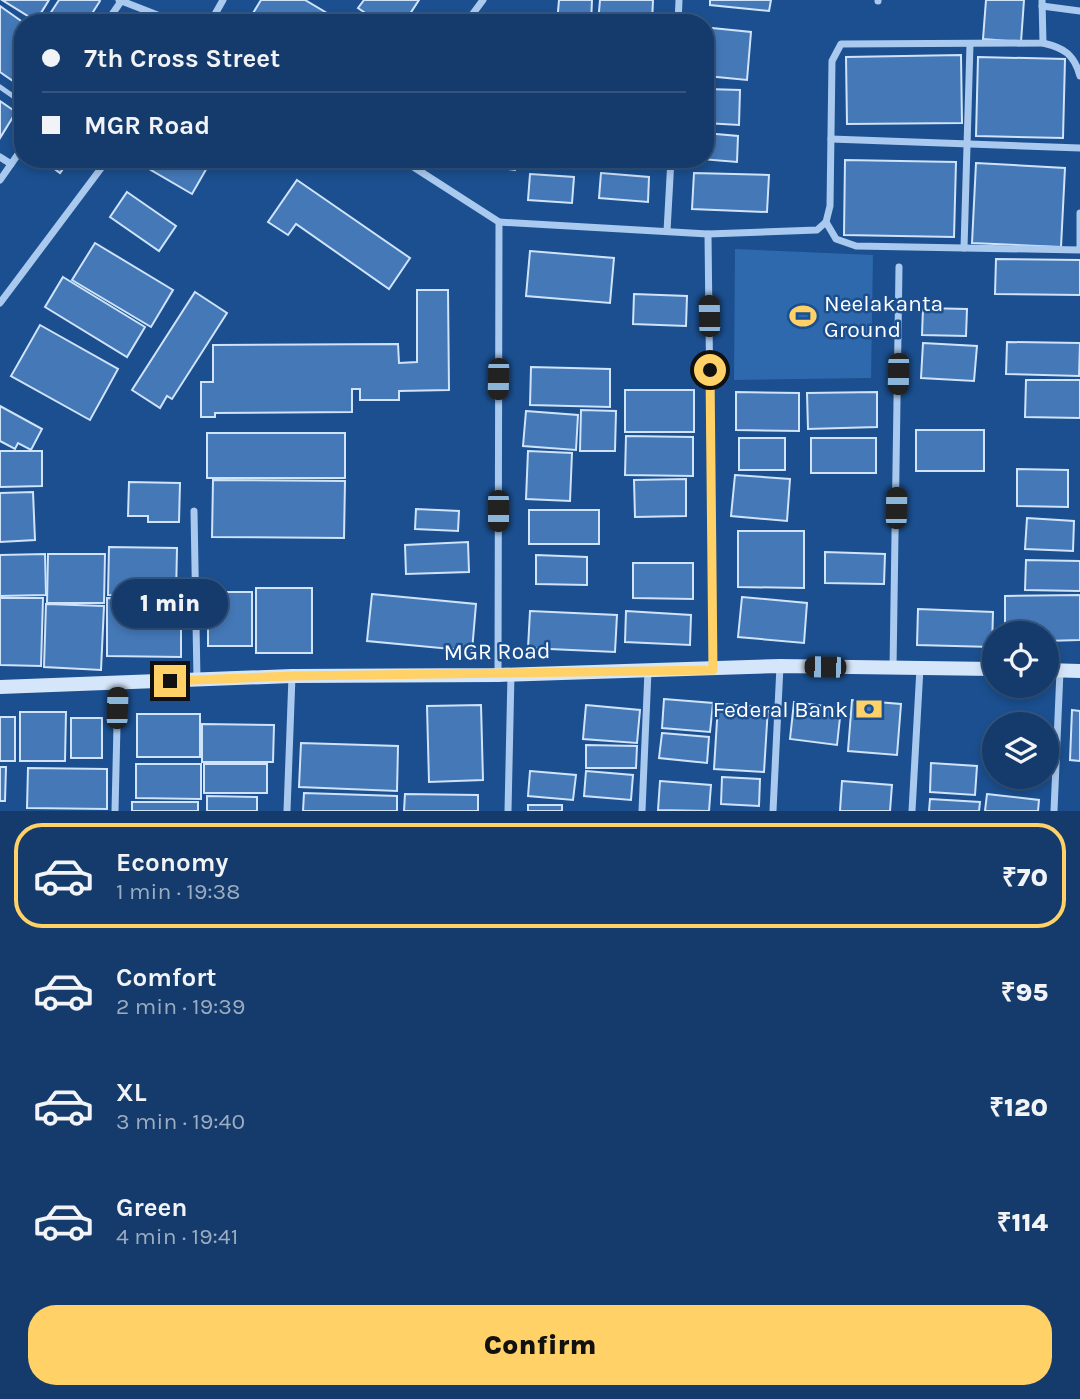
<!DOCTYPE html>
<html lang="en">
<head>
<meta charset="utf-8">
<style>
	:root { --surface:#143b6b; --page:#214673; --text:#f1f3f6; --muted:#9dadc1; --line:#33557e; --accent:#ffd166 }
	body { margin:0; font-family:Karla,sans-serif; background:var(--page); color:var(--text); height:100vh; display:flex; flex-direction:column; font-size:26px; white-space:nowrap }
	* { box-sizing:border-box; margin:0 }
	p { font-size:23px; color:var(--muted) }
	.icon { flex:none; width:38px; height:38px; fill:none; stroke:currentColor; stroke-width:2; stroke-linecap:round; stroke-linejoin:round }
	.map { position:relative; height:811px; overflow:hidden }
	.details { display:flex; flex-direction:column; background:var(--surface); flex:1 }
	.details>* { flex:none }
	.guide { position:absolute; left:14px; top:14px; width:700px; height:154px; border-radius:28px; box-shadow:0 4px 10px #0003,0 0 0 2px var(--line); display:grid; align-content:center; height:154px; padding:0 28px; background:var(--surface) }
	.tools { position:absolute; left:982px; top:621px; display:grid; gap:14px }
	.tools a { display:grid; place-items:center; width:77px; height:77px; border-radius:50%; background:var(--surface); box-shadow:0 4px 10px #0003,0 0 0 2px var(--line); font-size:35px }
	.end { position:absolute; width:32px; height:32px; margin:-16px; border:9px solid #ffd166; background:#111; box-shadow:0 0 0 4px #111 }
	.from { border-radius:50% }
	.bubble { position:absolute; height:49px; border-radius:24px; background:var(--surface); box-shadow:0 4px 10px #0003,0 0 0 2px var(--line); font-size:23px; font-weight:800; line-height:49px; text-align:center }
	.car { position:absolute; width:21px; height:42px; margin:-21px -10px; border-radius:9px; box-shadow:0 0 5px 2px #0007; background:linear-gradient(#222 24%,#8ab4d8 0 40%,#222 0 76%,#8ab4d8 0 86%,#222 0) }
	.guide b { display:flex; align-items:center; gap:24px; height:66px; font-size:26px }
	.guide b+b { border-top:2px solid var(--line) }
	.guide i { width:18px; height:18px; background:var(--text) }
	ul { padding:12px 0 0; list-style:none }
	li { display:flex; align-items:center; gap:21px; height:105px; margin:0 14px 10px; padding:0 14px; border:4px solid transparent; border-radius:28px }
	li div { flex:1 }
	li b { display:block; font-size:26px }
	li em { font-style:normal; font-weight:800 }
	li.on { border-color:var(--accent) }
	li>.icon { width:63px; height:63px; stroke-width:1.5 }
	.primary-button { display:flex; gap:14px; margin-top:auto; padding:14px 28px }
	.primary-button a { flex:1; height:80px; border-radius:28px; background:var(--accent); color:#111; font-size:28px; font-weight:800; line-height:80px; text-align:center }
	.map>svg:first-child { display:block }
	.green { fill:#2e69ad }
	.building { fill:#4478b7; stroke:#cfe3fa; stroke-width:2 }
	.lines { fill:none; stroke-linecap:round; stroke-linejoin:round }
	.lane { stroke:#a9c9ee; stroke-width:5 }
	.street { stroke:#a9c9ee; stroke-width:7 }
	.secondary { stroke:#d6e6fa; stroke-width:14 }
	.route { stroke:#ffd166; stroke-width:9 }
	.labels { text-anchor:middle; stroke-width:5; stroke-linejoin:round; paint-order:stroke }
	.poi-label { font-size:23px; fill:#fff; stroke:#1b4f8f; text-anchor:start }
	.street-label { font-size:23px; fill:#fff; stroke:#1b4f8f }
</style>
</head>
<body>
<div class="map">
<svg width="1080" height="811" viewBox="0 0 1080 811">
	<rect width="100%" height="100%" fill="#1b4f8f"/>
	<!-- green -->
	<polygon class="green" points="735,249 873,255 871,378 734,380"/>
	<!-- building -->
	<g class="building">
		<polygon points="2,0 49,0 36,21"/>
		<polygon points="59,0 99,0 100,1 86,23 48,23 46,20"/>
		<polygon points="261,0 305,0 342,22 247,23"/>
		<polygon points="364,0 419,0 404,23 380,23 358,8"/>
		<polygon points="559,0 592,0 591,23 557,23"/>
		<polygon points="600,0 653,0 652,23 598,23"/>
		<polygon points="710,0 771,0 769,11 710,5"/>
		<polygon points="986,0 1024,0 1021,42 983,39"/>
		<polygon points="0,6 24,23 23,88 0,72"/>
		<polygon points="712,28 751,32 747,80 707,76"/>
		<polygon points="961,55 962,123 847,124 846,57"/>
		<polygon points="978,57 1065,59 1063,138 976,136"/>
		<polygon points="707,89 740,90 739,125 705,123"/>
		<polygon points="0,101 16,112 0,138"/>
		<polygon points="705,133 738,136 737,162 701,159 705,159"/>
		<polygon points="41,159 70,159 60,173"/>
		<polygon points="141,159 212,159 192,194 139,163"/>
		<polygon points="477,159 517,159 515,170 476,165"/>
		<polygon points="845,160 956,162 954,237 844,235"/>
		<polygon points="976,163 1065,168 1061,247 972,243"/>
		<polygon points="601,173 649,177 648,202 599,198"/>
		<polygon points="694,173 769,175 767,212 692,209"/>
		<polygon points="530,174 574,177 572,203 528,200"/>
		<polygon points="297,180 410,258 389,289 296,224 288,235 268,222"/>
		<polygon points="127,192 176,226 159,251 110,217"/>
		<polygon points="95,243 173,290 151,327 72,280"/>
		<polygon points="530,251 614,258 610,303 526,296"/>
		<polygon points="996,259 1080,260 1080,295 995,294"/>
		<polygon points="63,277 145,327 127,357 45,307"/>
		<polygon points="417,290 448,290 449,390 399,391 399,400 360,400 360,389 352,389 352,412 215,413 215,417 201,417 201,382 213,382 213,345 398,344 399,363 417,362"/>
		<polygon points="195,292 227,313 172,399 167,396 160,408 132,390"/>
		<polygon points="634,294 687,296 686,326 633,324"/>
		<polygon points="923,308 967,309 966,336 922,335"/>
		<polygon points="40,325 118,369 90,420 11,376"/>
		<polygon points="1007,342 1080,343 1079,376 1006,374"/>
		<polygon points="923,343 977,346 974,381 921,378"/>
		<polygon points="531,367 610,369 610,407 530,405"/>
		<polygon points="1026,380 1080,380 1080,418 1025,417"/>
		<rect x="625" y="390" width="69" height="42"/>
		<polygon points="736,392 799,393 799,431 736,430"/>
		<polygon points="877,392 877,427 808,429 807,393"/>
		<polygon points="0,406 42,429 31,450 18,443 15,449 0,441"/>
		<polygon points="581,410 616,411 615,451 580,451"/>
		<polygon points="526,411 578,415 576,450 523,446"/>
		<rect x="916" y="430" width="68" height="41"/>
		<rect x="207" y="433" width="138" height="45"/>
		<polygon points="626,436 693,437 693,476 625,475"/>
		<rect x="739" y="438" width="46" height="32"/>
		<rect x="811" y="438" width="65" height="35"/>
		<polygon points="0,451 42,451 42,486 0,487"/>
		<polygon points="528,451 572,453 570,501 526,499"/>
		<polygon points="1017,469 1068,470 1068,507 1017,506"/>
		<polygon points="735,475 790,479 787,521 731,516"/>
		<polygon points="686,479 686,516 635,517 634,480"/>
		<polygon points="213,480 345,481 344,538 212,537"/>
		<polygon points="129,482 180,483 179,522 148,522 148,516 128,516"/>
		<polygon points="33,492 35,540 0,542 0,493"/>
		<polygon points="416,509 459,511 458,531 415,529"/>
		<rect x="529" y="510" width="70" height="34"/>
		<polygon points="1027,518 1074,521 1073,551 1025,549"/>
		<polygon points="738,531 804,531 804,588 738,587"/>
		<polygon points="468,542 469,572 406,574 405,545"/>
		<polygon points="109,547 177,548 176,596 108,595"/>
		<polygon points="825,552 885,554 884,584 825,583"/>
		<polygon points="45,554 46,595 0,596 0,555"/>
		<polygon points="48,554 105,554 104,603 47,603"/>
		<polygon points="536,555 587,557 587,585 536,584"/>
		<polygon points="1026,560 1080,561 1080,591 1025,590"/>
		<polygon points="633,563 693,563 693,599 633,598"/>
		<rect x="256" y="588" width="56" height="65"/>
		<rect x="208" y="592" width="44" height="54"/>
		<polygon points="372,594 476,604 472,651 367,641"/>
		<polygon points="1080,595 1080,640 1046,641 1046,634 1005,634 1005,596"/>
		<polygon points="742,597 807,603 804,643 738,637"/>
		<polygon points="0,598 43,598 41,666 0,665"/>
		<polygon points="107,598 181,599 181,657 107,656"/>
		<polygon points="46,604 104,606 101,670 44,667"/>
		<polygon points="918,609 993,612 992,647 917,645"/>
		<polygon points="530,611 617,615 615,652 528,648"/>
		<polygon points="626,611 691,615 690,645 625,642"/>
		<polygon points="664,699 713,703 710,732 662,728"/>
		<polygon points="852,700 901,704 897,755 848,751"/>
		<polygon points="794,702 841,708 837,745 790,739"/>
		<polygon points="718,704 768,707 764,772 714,769"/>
		<polygon points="481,705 483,780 429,782 427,706"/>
		<polygon points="586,705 640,710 637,743 583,739"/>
		<polygon points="1072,710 1080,711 1080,761 1070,760"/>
		<polygon points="20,712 66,712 65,761 20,761"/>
		<rect x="137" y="714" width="63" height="43"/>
		<rect x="0" y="717" width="15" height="44"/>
		<rect x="71" y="718" width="31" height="40"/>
		<polygon points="202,724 274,725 273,762 202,762"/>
		<polygon points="662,733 709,737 707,763 659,758"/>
		<polygon points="301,743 398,746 397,791 299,787"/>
		<polygon points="586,745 637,746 636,768 586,768"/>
		<polygon points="931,763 977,766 975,795 930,792"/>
		<polygon points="136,764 201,764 201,799 136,798"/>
		<rect x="204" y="764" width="63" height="29"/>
		<polygon points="0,767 6,767 5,801 0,801"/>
		<polygon points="28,768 107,769 107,809 27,808"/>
		<polygon points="530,771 576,775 573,800 528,796"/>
		<polygon points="586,771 633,775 631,800 584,796"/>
		<polygon points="722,777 760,779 759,806 721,804"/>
		<polygon points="660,781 711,785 709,811 658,810"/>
		<polygon points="842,781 892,785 890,811 840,811"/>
		<polygon points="304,793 397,796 397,811 303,811"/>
		<polygon points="405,794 478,795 478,811 404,811"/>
		<polygon points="987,794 1039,800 1038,811 985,811"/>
		<polygon points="207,796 257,797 257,811 207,811"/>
		<polygon points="930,799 980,802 979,811 929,811"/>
		<rect x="132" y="802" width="66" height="9"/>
		<rect x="528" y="805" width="34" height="6"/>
	</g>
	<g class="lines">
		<!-- lane -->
		<polyline class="lane" points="0,87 23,103"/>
		<!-- street -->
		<g class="street">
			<polyline points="119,0 178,23"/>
			<polyline points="878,1 878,0"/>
			<polyline points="1042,6 1080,11"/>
			<polyline points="106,23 122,0"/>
			<polyline points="210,23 223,0"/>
			<polyline points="466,23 483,0"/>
			<polyline points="678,23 679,0"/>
			<path d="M1043 43C1064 48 1074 54 1080 76"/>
			<polyline points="831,139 1080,148"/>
			<polyline points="0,157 11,164"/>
			<polyline points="401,159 499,222 498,675"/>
			<polyline points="0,180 23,147"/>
			<polyline points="499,222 708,234 817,230 826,222 830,206 832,61 841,44 1043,43 1042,0"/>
			<polyline points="826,222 836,239 856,246 1080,250 1080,213"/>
			<polyline points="667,231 671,159"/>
			<polyline points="708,234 713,670"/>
			<polyline points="964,248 970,44"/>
			<polyline points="0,303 108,159"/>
			<polyline points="194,511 197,679"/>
			<polyline points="893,669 899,267"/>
			<polyline points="115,811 118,683"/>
			<polyline points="287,811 292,676"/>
			<polyline points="508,811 511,674"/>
			<polyline points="642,811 648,671"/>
			<polyline points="773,811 780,666"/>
			<polyline points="912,811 920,668"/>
			<polyline points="1054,811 1060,671"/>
		</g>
		<!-- secondary -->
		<g class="secondary">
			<polyline points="1046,670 1080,671"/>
			<polyline points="0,687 292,676 498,675 780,666 994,669"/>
		</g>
	</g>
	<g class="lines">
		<!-- route -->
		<polyline class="route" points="170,681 292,676 713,670 710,370"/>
	</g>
	<!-- icons -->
	<defs>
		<g id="stadium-bare" transform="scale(2.1)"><path d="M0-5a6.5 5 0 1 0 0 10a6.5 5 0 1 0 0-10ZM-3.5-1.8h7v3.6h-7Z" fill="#ffd166" stroke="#1b4f8f" stroke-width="2.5" paint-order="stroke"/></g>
		<g id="bank-bare" transform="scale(2.1)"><path d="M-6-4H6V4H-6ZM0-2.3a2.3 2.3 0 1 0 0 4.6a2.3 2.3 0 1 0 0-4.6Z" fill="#ffd166" stroke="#1b4f8f" stroke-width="2.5" paint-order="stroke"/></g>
	</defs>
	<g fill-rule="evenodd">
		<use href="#stadium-bare" x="803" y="316"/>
		<use href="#bank-bare" x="869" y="709"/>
	</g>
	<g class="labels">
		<!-- poi labels -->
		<g class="poi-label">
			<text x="824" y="311">Neelakanta<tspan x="824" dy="26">Ground</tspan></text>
			<text x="848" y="717" text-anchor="end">Federal Bank</text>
		</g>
		<!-- street labels -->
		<g class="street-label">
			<text transform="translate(497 651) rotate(-1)" y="8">MGR Road</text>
		</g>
	</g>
</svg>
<div class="tools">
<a><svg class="icon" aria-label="locate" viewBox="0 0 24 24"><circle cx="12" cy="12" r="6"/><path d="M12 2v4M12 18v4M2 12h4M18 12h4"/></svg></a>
<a><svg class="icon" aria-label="layers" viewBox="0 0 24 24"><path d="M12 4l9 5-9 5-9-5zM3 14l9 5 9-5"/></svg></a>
</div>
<i class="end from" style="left:710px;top:370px"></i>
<i class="end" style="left:170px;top:681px"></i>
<div class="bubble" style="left:112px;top:579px;width:116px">1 min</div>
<i class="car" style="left:709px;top:316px;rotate:359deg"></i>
<i class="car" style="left:898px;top:374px;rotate:181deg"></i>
<i class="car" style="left:498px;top:379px;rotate:181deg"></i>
<i class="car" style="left:896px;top:508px;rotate:1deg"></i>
<i class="car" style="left:498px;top:511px;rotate:180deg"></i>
<i class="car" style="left:825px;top:667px;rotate:271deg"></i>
<i class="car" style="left:117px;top:708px;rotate:2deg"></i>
<div class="guide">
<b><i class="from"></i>7th Cross Street</b>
<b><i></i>MGR Road</b>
</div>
</div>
<section class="details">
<ul>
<li class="on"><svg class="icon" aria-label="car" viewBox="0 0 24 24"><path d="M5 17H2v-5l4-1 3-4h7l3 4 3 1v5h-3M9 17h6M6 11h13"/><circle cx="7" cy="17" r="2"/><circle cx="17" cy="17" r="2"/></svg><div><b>Economy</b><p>1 min · 19:38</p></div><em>₹70</em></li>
<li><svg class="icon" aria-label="car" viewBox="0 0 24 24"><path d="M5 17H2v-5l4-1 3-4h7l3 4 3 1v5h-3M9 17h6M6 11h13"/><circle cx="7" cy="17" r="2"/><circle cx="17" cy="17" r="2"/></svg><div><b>Comfort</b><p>2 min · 19:39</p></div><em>₹95</em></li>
<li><svg class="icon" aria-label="car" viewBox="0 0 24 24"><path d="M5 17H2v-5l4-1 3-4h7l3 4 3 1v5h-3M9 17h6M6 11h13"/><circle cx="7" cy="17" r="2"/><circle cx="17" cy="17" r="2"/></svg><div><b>XL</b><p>3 min · 19:40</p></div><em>₹120</em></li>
<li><svg class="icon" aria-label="car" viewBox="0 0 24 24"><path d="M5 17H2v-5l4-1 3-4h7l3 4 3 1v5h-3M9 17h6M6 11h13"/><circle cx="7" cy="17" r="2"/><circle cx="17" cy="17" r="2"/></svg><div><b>Green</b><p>4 min · 19:41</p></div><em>₹114</em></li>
</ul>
<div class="primary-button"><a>Confirm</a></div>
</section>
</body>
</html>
